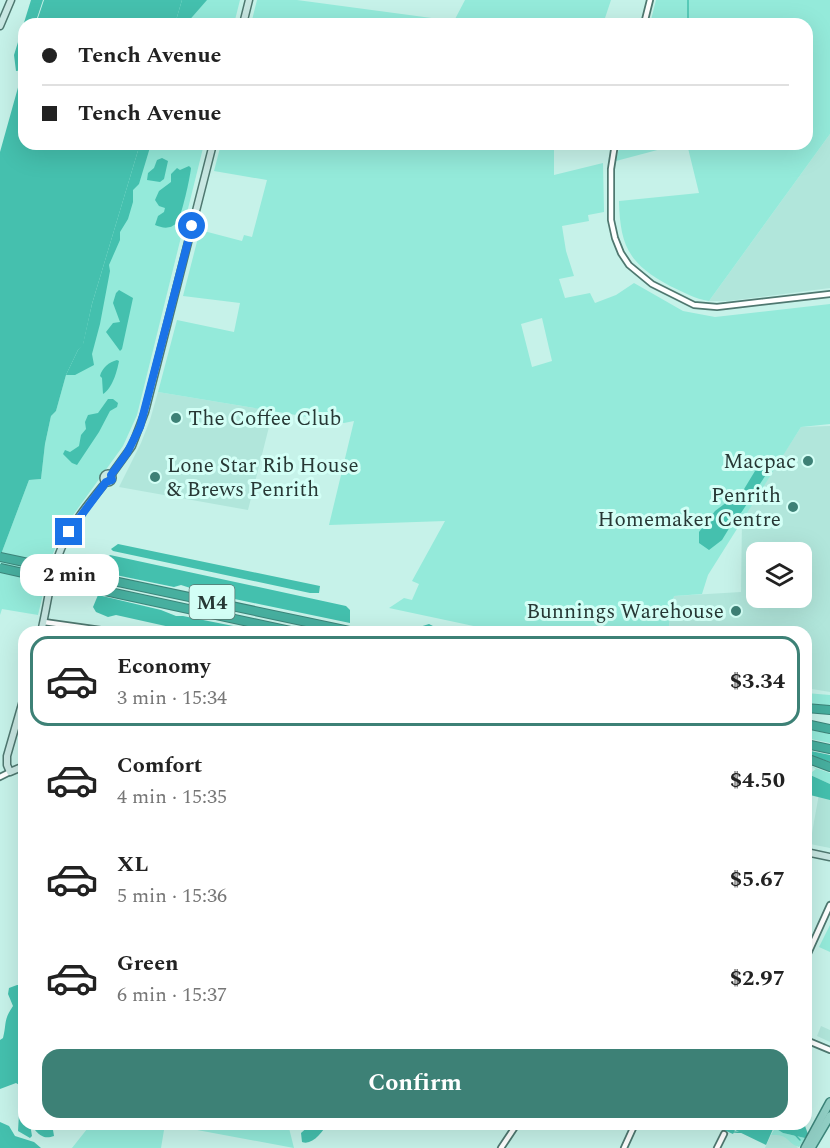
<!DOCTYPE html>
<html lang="en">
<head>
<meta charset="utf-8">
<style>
	:root { --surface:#fff; --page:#f6f6f6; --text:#222; --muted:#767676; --line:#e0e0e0; --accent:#3d8176 }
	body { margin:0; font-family:Spectral,serif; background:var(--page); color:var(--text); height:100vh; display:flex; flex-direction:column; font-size:22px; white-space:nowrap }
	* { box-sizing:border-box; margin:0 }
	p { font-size:20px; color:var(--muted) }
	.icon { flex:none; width:33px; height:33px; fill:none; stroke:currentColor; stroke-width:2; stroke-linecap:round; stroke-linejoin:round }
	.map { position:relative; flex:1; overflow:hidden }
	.sheet { position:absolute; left:18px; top:626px; width:794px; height:504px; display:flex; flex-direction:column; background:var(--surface); border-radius:18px; box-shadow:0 6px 24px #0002 }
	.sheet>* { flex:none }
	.guide { position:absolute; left:18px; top:18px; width:795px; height:132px; border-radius:18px; box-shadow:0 6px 24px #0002; display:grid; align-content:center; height:132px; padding:0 24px; background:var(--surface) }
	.controls { position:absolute; left:746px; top:542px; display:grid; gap:12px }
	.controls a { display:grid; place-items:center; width:66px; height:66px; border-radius:12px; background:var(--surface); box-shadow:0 6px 24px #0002; font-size:30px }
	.end { position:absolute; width:27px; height:27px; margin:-14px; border:8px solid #1a73e8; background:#fff; box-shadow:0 0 0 3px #fff }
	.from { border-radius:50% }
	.bubble { position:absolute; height:42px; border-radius:18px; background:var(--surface); box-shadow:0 6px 24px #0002; font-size:20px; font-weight:700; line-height:42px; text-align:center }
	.guide b { display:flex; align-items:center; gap:21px; height:57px; font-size:22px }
	.guide b+b { border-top:2px solid var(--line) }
	.guide i { width:15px; height:15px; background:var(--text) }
	ul { padding:10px 0 0; list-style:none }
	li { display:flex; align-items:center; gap:18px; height:90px; margin:0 12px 9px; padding:0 12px; border:3px solid transparent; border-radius:18px }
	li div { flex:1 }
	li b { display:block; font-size:22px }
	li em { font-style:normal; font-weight:700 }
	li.selected { border-color:var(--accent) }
	li>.icon { width:54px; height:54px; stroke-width:1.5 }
	.action { display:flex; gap:12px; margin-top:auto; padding:12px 24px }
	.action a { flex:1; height:69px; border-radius:18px; background:var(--accent); color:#fff; font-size:24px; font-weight:700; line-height:69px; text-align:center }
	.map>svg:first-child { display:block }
	.built { fill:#b1e6db; fill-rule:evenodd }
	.green { fill:#94eada; fill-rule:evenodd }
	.forest { fill:#44c0ae }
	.water { fill:#45c0ae }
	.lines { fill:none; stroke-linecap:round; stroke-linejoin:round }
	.stream { stroke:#45c0ae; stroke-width:1.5 }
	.street-casing { stroke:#4f7870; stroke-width:8 }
	.secondary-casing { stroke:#4f7870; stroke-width:9 }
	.primary-casing { stroke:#3c857a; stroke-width:10 }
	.highway-casing { stroke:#3c857a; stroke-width:10 }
	.street { stroke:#fff; stroke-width:4.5 }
	.secondary { stroke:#c8e7e2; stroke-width:6 }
	.primary { stroke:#91cfc5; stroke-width:7 }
	.highway { stroke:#47af9f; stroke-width:8 }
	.highway-bridge-casing { stroke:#3c857a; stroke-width:10; stroke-linecap:butt }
	.highway-bridge { stroke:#47af9f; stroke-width:8 }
	.route { stroke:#1a73e8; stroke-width:8 }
	.poi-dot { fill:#3d8176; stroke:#d3fff6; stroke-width:2 }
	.labels { text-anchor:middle; stroke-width:6; stroke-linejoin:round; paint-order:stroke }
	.shield { fill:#d3fff6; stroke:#5b746f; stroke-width:1.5 }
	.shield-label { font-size:20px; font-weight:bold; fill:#273835 }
	.poi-label { font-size:21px; fill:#273835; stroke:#d3fff6; text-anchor:end }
</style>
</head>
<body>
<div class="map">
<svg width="830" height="1148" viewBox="0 0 830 1148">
	<rect width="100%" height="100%" fill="#c6f2e9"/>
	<!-- built -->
	<g class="built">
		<polygon points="830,134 830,288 728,301 709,301"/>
		<polygon points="158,392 273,411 248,510 119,487 141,443 150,420"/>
		<path d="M830 426V692L806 688V632H668L674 596 741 592 742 519 801 427ZM756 552H801V597H756Z"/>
		<polygon points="819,794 830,797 830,848 810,844"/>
		<polygon points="821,1026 830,1030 830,1042 817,1036"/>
		<polygon points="780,1134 790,1139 798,1148 765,1148 771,1135"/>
	</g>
	<!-- green -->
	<g class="green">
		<polygon points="182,0 240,0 234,24 175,24"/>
		<polygon points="257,0 297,0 454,21 465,0 611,0 603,24 251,24"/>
		<path d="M656 0H830V134L709 301C695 299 683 292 670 286 629 264 620 246 619 201L699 193 687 144H807V24H650Z"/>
		<polygon points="140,144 204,144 137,415 123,446 63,529 52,556 38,615 2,609 0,615 0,557 29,480 41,479 45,444 51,416 56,411 66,375 78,350 83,344 92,304"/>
		<path d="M221 144H554V175L603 163 604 212 588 215 589 221 562 226 566 251 574 276 559 279 565 298 590 293 595 303 616 295 634 283 683 311 715 317 830 304V424L801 427 708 575 702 594 674 596 668 631H497L389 608 404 598 412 600 419 584 412 581 445 521 329 525 354 421 344 423 158 392 177 320 234 332 240 303 183 296 200 230 242 241 244 235 252 237 267 180 214 171ZM542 318 552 361 532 367 521 324Z"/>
		<polygon points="620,144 680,144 616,161"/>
		<polygon points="806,693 830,695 830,706 806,703 807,700"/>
		<polygon points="806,729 830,734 830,743 806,738"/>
		<polygon points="810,766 830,773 830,784 806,773 806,769 812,772 816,769"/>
		<polygon points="830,925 830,952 819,947"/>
		<polygon points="91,1124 288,1124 294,1148 165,1124 161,1148 72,1148"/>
		<path d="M775 1128 783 1133 805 1138 799 1147C786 1143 790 1134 771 1135Z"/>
	</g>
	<!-- forest -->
	<g class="forest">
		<polygon points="31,0 43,0 35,24 24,24 24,70 16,71 14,55"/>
		<polygon points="182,0 207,0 186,24 175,24"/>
		<polygon points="140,144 151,144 139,184 133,190 133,202 128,219 120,232 120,240 109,265 110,271 100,324 92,354 94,365 75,375 66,375 78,350 83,344 92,304"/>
		<polygon points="162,158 168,161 164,179 160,182 147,180 148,173 154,168 157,160"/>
		<path d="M189 166 191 168C190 178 182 215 177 222 171 230 162 228 155 225L158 216 164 212 165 208 159 206 155 200 159 191 171 182V174L177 168 180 170Z"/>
		<polygon points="119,290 133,298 122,349 120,351 106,332 113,323 120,322 113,303 116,293"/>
		<path d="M117 360 119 361C117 372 112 389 103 394L102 378 100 376C102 368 109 362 117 360Z"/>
		<polygon points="108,399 113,399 118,403 117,407 110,411 99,432 77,465 72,463 63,454 65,450 70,452 79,446 81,435 86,429 85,422 88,415 98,413"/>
		<polygon points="118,544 320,586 319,593 310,593 113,551 111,549"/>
		<polygon points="110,555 346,606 350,610 350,623 206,593 181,585 174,587 106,573 105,560"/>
		<polygon points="98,595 161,610 176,616 183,616 259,631 188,631 116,615 108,617 96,612 93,607"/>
		<polygon points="429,624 435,627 475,631 401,631 403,629 413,629"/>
		<polygon points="806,750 830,755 830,762 806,754"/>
		<polygon points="806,773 830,784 830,800 806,794"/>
		<path d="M17 985H24V1088L16 1083 0 1089V1040L3 1038C7 1022 3 1021 13 1006L8 994 9 988Z"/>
		<polygon points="22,1110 24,1111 24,1124 30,1124 32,1136 30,1138 18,1131 19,1114"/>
		<polygon points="0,1122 9,1126 15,1136 34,1142 41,1148 0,1148"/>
		<path d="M38 1124H46L53 1130 54 1136C46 1139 41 1137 35 1130Z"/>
		<polygon points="710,1124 801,1124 805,1126 808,1134 805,1138 783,1133 775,1128 773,1129 766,1145 735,1130 733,1134"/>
	</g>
	<!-- water -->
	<g class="water">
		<polygon points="44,0 182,0 175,24 36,24"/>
		<polygon points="24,66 24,144 140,144 92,304 83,345 78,350 66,375 56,411 51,416 45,444 41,479 29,480 0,557 0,152"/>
		<polygon points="765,464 771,467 741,513 736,517 722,540 709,550 699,543 699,532 715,511 727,502 735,504 755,471"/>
		<path d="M311 1124H328C322 1131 313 1146 302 1142L301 1133Z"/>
	</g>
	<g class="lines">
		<!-- stream -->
		<g class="stream">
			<polyline points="688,24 688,0"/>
			<polyline points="24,1009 17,1013 17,1025 20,1032 24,1033"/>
			<polyline points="0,1055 13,1061 24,1059"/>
			<path d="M722 1124C731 1140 755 1129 768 1124"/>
			<polyline points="785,1124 800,1140"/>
			<polyline points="0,1146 4,1148"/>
		</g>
		<!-- street casing -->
		<g class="street-casing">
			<g id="street">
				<polyline points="644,24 650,0"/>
				<polyline points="615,144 611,169 611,220 615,238 621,253 629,265 652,284 694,305 717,307 830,294"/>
				<polyline points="44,622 115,632"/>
				<polyline points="0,777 10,772"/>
				<polyline points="806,958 830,905"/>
				<polyline points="806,1040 830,1050"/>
				<polyline points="501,1148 517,1124"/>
				<polyline points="624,1148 635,1124"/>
				<polyline points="717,1148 724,1134"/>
			</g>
		</g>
		<!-- secondary casing -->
		<g class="secondary-casing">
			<g id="secondary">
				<polyline points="243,24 249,0"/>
				<polyline points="0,26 11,0"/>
				<circle cx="108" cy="478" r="4.5"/>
				<polyline points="111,475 132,446 145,412 213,144"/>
				<path d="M41 632C48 604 50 575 61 549 71 524 89 503 106 482"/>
				<polyline points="24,697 7,756 7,765 10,772 24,766"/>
				<polyline points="806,852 830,857"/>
			</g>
		</g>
		<!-- primary casing -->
		<g class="primary-casing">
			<g id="primary">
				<polyline points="805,1148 830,1102"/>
				<polyline points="811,1148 830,1116"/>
			</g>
		</g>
		<!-- highway casing -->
		<g class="highway-casing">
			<g id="highway">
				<polyline points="71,572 354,632"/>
				<polyline points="68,583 295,632"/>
				<polyline points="806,708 830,710"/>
				<polyline points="806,724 830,729"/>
				<polyline points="806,744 830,749"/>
				<polyline points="806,758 830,767"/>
			</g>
		</g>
		<!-- street -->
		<use href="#street" class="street"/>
		<!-- secondary -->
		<use href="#secondary" class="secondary"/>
		<!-- primary -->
		<use href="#primary" class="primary"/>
		<!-- highway -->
		<use href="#highway" class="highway"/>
		<!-- highway-bridge casing -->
		<g class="highway-bridge-casing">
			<g id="highway-bridge">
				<polyline points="0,557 71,572"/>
				<polyline points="0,568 68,583"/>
			</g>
		</g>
		<!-- highway-bridge -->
		<use href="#highway-bridge" class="highway-bridge"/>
	</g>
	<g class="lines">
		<!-- route -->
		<polyline class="route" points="69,532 106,482 112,480 111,475 127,453 140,427 192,226"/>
	</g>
	<!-- markers -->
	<g class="poi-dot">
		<circle cx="176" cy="418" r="6"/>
		<circle cx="808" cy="461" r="6"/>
		<circle cx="155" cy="477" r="6"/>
		<circle cx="793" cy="507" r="6"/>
		<circle cx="736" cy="611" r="6"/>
	</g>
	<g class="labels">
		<!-- shield labels -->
		<rect class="shield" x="189.5" y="585" width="45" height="34" rx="4.5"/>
		<g class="shield-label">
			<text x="212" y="609">M4</text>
		</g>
		<!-- poi labels -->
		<g class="poi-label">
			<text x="188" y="425" text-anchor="start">The Coffee Club</text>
			<text x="796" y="468">Macpac</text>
			<text x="167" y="472" text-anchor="start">Lone Star Rib House<tspan x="167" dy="24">&amp; Brews Penrith</tspan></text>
			<text x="781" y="502">Penrith<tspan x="781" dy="24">Homemaker Centre</tspan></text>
			<text x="724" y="618">Bunnings Warehouse</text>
		</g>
	</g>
</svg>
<div class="controls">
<a><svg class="icon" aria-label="layers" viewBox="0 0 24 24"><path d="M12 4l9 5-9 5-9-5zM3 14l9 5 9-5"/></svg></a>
</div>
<i class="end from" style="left:192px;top:226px"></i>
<i class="end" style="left:69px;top:532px"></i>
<div class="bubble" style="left:20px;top:554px;width:99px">2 min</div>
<div class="guide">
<b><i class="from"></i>Tench Avenue</b>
<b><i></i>Tench Avenue</b>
</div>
<section class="sheet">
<ul>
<li class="selected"><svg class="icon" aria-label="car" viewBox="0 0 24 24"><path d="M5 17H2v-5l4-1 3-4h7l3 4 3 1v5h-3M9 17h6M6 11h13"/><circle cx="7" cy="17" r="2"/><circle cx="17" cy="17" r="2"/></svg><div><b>Economy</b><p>3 min · 15:34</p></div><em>$3.34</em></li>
<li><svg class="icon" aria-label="car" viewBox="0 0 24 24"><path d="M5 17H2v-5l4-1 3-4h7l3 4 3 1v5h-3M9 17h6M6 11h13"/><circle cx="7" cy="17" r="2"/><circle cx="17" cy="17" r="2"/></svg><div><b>Comfort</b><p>4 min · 15:35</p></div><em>$4.50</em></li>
<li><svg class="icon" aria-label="car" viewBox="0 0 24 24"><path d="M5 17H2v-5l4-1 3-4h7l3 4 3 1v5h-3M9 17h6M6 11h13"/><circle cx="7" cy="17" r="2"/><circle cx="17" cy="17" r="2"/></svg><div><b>XL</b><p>5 min · 15:36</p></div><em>$5.67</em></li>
<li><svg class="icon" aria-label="car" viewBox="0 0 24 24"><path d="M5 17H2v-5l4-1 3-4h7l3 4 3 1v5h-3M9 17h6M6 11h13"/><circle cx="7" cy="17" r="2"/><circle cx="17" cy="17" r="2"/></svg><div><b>Green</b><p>6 min · 15:37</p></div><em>$2.97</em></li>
</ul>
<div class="action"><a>Confirm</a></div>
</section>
</div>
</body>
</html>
